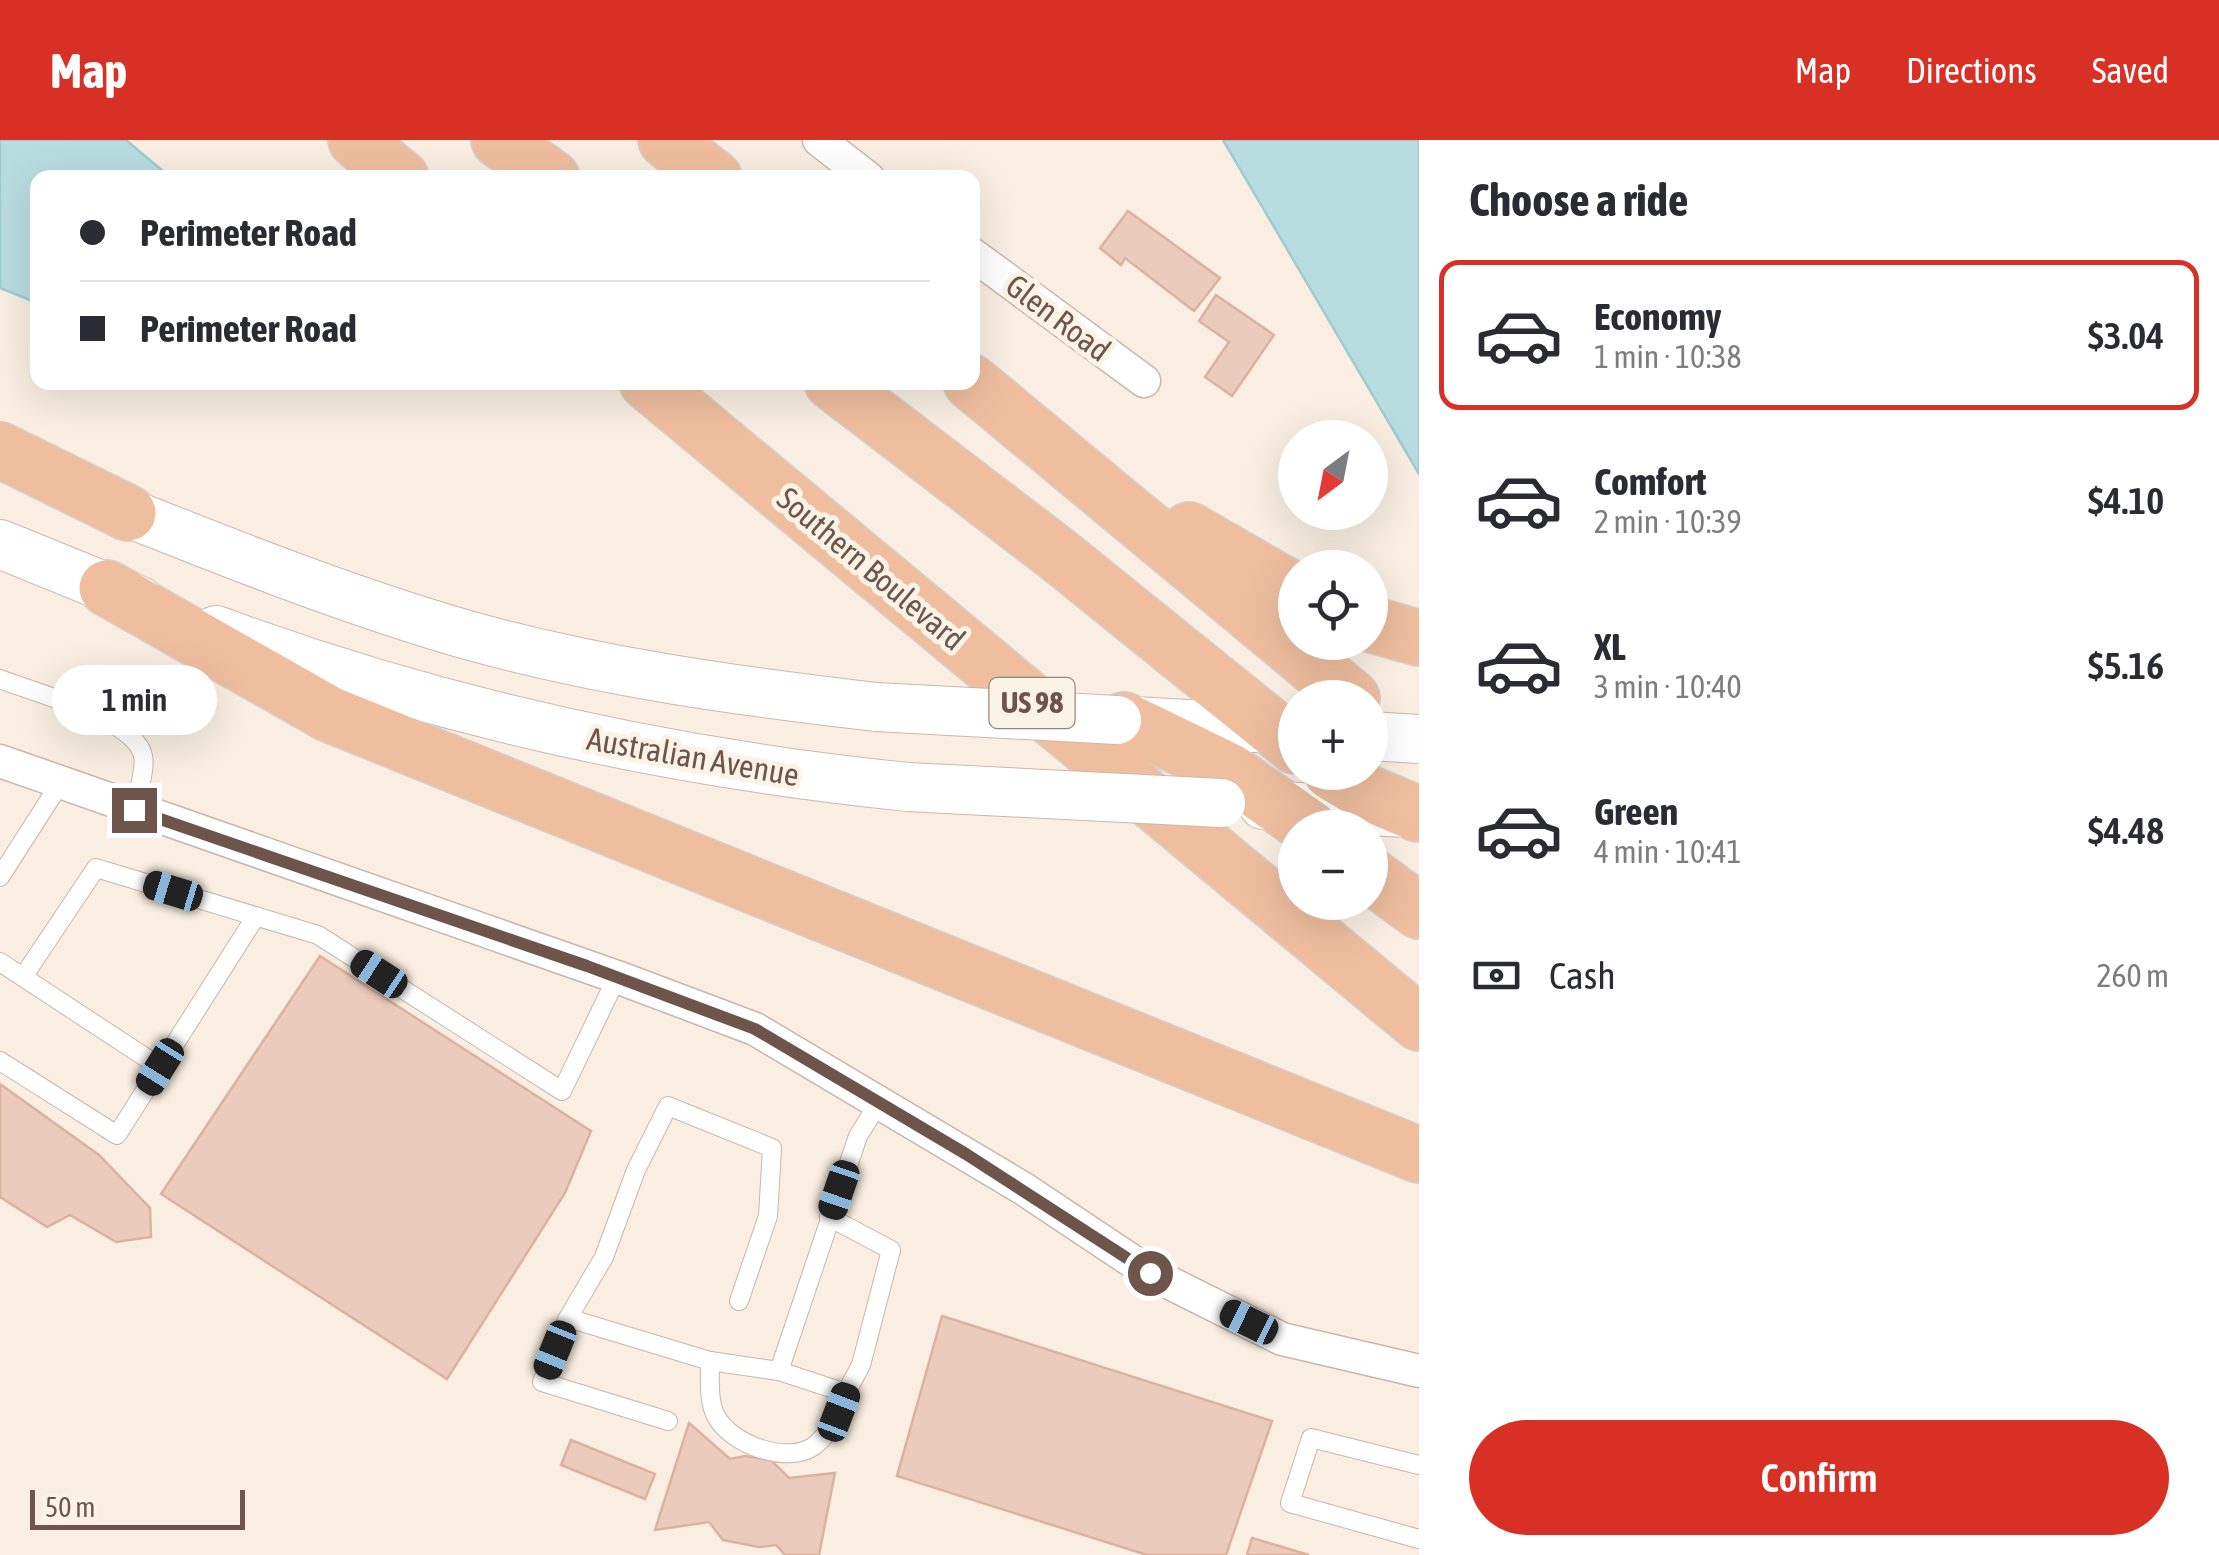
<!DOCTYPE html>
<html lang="en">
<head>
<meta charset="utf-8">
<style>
	:root { --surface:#fff; --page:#f7f7f7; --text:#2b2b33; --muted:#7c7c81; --line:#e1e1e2; --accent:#d93025 }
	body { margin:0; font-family:"Asap Condensed",sans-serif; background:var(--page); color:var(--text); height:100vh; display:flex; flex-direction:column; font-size:38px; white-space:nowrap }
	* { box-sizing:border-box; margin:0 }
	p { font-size:32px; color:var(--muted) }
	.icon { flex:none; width:55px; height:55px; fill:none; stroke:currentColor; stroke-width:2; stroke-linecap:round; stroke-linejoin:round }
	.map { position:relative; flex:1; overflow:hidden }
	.drawer { display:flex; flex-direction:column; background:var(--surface); width:800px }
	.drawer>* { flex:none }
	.banner { position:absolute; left:30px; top:30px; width:950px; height:220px; border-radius:20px; box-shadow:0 10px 40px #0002; display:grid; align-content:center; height:220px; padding:0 50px; background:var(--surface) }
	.needle { width:65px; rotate:212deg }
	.tools { position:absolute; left:1278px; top:280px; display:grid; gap:20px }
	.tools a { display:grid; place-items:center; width:110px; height:110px; border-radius:50%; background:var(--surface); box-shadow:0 10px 40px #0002; font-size:50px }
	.scale { position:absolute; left:30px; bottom:25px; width:215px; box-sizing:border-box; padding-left:10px; border:5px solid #6d554b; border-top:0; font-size:28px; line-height:35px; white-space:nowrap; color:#6d554b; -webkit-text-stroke:8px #fcf3e7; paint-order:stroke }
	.end { position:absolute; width:45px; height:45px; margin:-22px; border:12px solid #6d554b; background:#fff; box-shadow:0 0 0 5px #fff }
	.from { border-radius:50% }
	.bubble { position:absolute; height:70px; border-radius:35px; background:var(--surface); box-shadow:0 10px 40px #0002; font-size:32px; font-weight:600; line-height:70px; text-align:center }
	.car { position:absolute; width:30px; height:60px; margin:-30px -15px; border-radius:12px; box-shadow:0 0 8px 2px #0007; background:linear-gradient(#222 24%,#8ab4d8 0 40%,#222 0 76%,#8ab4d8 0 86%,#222 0) }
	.banner b { display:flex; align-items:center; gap:35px; height:95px; font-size:38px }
	.banner b+b { border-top:2px solid var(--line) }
	.banner i { width:25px; height:25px; background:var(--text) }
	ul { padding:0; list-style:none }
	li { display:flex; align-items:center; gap:30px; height:150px; margin:0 20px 15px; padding:0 30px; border:5px solid transparent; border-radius:20px }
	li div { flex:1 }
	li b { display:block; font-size:38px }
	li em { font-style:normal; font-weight:600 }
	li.selected { border-color:var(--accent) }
	li>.icon { width:90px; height:90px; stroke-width:1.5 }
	h2 { padding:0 50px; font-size:45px; line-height:120px }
	.pay { display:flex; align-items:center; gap:25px; height:110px; padding:0 50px; font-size:38px }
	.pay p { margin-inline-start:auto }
	.primary-button { display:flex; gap:20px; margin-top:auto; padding:20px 50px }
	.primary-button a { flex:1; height:115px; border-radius:60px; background:var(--accent); color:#fff; font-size:40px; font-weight:600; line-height:115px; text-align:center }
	header { display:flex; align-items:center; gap:60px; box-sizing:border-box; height:140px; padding:0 50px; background:var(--accent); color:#fff }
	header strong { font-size:48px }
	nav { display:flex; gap:55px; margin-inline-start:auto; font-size:35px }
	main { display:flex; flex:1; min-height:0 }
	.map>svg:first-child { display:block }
	.water { fill:#b9dce0; stroke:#a0cbd0; stroke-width:2.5 }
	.building { fill:#ebccbc; stroke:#dcb29e; stroke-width:2.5 }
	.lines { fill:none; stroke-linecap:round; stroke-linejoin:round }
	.service-casing { stroke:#c8b6aa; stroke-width:20 }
	.minor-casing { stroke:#c8b6aa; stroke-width:35 }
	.secondary-casing { stroke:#cdb7aa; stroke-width:50 }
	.trunk-casing { stroke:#d6cfcd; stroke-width:58 }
	.service { stroke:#fff; stroke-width:18 }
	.minor { stroke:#fff; stroke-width:32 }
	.secondary { stroke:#fff; stroke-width:48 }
	.trunk { stroke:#efbe9f; stroke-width:55 }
	.secondary-bridge-casing { stroke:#cdb7aa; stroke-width:50; stroke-linecap:butt }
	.secondary-bridge { stroke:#fff; stroke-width:48 }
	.route { stroke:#6d554b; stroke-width:12 }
	.labels { text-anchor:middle; stroke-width:10; stroke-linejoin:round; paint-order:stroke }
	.shield { fill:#fcf3e7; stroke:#98847a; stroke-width:2.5 }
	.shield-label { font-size:30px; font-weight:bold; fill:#6d554b }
	.street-label { font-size:32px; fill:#6d554b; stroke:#fcf3e7 }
</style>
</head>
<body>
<header>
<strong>Map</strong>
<nav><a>Map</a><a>Directions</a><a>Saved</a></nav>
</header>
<main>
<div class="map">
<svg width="1419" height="1415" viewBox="0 0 1419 1415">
	<rect width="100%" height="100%" fill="#f9eee1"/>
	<!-- water -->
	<g class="water">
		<polygon points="0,0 126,0 170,37 38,38 37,163 0,148"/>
		<polygon points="1223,0 1419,0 1419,334"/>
	</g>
	<!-- building -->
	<g class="building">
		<polygon points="1128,71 1220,138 1194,171 1125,118 1121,125 1100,108"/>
		<polygon points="1216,155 1274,195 1232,256 1205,237 1229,202 1199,181"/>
		<polygon points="320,816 591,991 565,1053 447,1239 161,1054"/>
		<polygon points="0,944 99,1015 150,1068 151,1097 116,1102 70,1075 47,1087 0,1057"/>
		<polygon points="942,1176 1272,1281 1226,1415 1147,1415 897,1336"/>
		<polygon points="689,1283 730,1319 745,1316 771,1320 789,1338 835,1333 819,1415 785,1415 776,1405 759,1407 723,1400 709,1382 655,1390"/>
		<polygon points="571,1300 655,1334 645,1359 561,1325"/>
		<polygon points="1252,1398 1309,1415 1247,1415"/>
	</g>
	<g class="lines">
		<!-- service casing -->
		<g class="service-casing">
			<g id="service">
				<path d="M0 539C33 552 136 579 143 616 146 631 137 654 134 670"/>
				<polyline points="0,737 59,645"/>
				<polyline points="0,822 160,927"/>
				<polyline points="23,837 96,728 318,795 562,951 617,837"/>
				<polyline points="0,921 117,995 256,776"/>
				<polyline points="568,1178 604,1117 636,1030 668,966 772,1008 768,1076 739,1161"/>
				<path d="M710 1221C710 1237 708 1262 716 1276 730 1304 787 1325 814 1306 832 1292 838 1274 846 1253"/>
				<polyline points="779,1231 846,1253 861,1225 891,1110 829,1077"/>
				<polyline points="668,1281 542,1242 568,1178 710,1221 779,1231 858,996 880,961"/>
				<polyline points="1419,1325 1311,1298 1290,1363 1419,1399"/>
			</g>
		</g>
		<!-- minor casing -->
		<g class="minor-casing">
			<g id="minor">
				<polyline points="819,0 868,38"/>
				<polyline points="972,114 1144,241"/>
				<polyline points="0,621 617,837 755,889 1024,1049 1150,1133 1282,1199 1419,1231"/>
			</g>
		</g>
		<!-- secondary casing -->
		<g class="secondary-casing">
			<g id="secondary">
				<path d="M91 358C214 407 337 457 464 494 599 532 737 551 876 567"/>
				<polyline points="0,404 140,461"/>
				<path d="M216 490C441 573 670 623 908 647"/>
				<polyline points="1134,581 1292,590"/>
				<polyline points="1263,665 1406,673"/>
			</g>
		</g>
		<!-- trunk casing -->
		<g class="trunk-casing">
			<g id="trunk">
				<polyline points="356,0 401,38"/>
				<polyline points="499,0 552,38"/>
				<polyline points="666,0 714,38"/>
				<polyline points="647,242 1419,883"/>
				<polyline points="832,242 1057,414 1295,606"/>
				<polyline points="971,242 1352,558"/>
				<polyline points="0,310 128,373"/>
				<polyline points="1189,390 1295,451"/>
				<polyline points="107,448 329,574 1419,1015"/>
				<polyline points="1370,484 1419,498"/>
				<polyline points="1124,580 1229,631 1310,688"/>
				<polyline points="1331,632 1361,650 1418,674"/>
				<polyline points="1370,735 1419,771"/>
			</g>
		</g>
		<!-- service -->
		<use href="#service" class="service"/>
		<!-- minor -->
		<use href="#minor" class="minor"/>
		<!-- secondary -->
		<use href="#secondary" class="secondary"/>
		<!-- trunk -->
		<use href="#trunk" class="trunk"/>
		<!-- secondary-bridge casing -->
		<g class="secondary-bridge-casing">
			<g id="secondary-bridge">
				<polyline points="876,567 1117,580"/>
				<polyline points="1370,596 1419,599"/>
				<polyline points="908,647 1221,663"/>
			</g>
		</g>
		<!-- secondary-bridge -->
		<use href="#secondary-bridge" class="secondary-bridge"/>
	</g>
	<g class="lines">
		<!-- route -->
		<polyline class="route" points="134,670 587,826 755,889 966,1014 1150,1133"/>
	</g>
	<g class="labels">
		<!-- shield labels -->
		<rect class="shield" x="989.5" y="538" width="85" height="50" rx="8"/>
		<g class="shield-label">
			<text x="1032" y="573">US 98</text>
		</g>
		<!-- street labels -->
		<g class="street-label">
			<text transform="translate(1058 178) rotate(37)" y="11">Glen Road</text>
			<text transform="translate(871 429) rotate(40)" y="11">Southern Boulevard</text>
			<text transform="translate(693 617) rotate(10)" y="11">Australian Avenue</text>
		</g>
	</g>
</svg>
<div class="tools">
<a><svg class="needle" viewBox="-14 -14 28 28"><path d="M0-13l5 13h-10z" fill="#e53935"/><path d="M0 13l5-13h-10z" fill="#7c7c81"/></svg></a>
<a><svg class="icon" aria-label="locate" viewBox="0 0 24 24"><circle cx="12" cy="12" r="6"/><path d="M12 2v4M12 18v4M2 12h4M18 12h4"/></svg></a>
<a>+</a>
<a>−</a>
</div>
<div class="scale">50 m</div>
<i class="end from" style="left:1150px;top:1133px"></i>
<i class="end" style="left:134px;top:670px"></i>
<div class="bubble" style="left:52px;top:525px;width:165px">1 min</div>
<i class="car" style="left:173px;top:751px;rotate:287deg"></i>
<i class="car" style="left:379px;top:834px;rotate:303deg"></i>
<i class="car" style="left:160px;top:927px;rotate:212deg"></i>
<i class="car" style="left:839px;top:1050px;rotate:199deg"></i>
<i class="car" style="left:1249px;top:1182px;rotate:296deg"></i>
<i class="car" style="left:555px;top:1210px;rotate:202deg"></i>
<i class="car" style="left:839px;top:1272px;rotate:21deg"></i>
<div class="banner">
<b><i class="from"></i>Perimeter Road</b>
<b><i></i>Perimeter Road</b>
</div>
</div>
<section class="drawer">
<h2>Choose a ride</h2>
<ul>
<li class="selected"><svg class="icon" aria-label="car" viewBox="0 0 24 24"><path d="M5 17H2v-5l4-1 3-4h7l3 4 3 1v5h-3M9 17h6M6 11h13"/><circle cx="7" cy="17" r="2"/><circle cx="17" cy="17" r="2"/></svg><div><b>Economy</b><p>1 min · 10:38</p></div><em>$3.04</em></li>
<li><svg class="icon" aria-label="car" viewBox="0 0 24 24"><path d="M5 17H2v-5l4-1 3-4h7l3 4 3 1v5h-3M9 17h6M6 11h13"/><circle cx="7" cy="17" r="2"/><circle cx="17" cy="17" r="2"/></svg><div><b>Comfort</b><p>2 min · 10:39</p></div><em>$4.10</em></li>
<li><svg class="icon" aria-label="car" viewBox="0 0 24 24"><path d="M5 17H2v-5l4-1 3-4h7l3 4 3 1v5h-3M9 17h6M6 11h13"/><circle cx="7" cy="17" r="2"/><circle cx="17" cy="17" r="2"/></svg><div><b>XL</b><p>3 min · 10:40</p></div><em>$5.16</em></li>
<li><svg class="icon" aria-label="car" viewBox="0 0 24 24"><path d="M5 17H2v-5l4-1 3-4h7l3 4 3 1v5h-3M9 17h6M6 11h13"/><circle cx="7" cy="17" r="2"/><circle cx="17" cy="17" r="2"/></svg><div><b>Green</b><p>4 min · 10:41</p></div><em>$4.48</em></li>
</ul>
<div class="pay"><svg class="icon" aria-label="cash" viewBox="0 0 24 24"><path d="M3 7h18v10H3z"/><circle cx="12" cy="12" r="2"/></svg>Cash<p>260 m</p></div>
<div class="primary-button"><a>Confirm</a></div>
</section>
</main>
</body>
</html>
